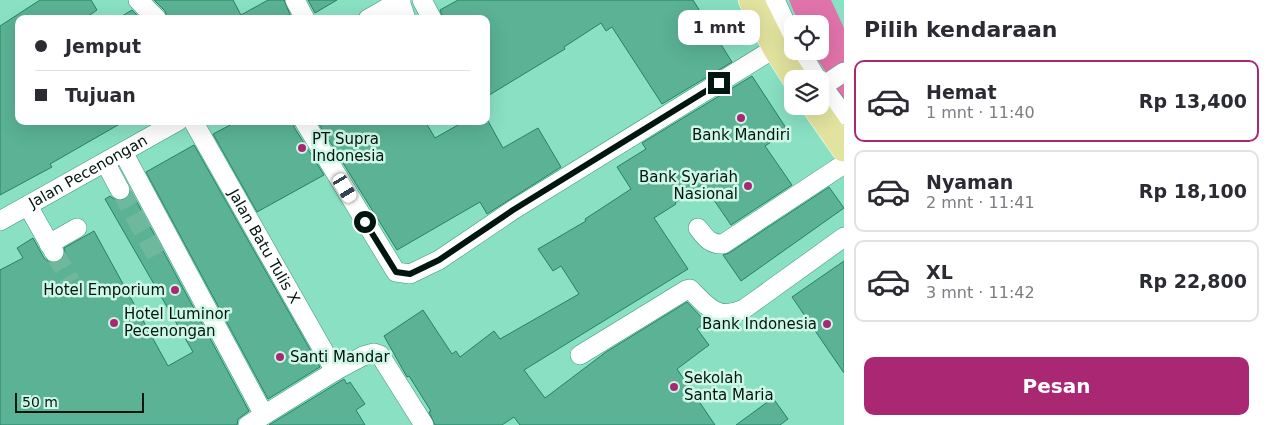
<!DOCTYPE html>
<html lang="id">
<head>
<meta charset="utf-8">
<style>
	:root { --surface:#fff; --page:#f2f2f3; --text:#2b2b33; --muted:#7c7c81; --line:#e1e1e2; --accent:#aa2774 }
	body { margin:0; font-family:"DejaVu Sans",sans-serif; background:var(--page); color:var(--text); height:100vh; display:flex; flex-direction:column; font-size:19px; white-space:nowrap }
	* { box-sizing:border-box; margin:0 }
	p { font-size:16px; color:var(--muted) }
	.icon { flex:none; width:28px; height:28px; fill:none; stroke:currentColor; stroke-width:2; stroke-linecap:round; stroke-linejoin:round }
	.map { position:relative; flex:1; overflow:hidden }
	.details { display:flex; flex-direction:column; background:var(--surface); width:425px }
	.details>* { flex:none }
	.guide { position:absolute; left:15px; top:15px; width:475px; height:110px; border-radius:10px; box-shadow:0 5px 20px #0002; display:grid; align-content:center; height:110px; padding:0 20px; background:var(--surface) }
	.fabs { position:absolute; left:784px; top:15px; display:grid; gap:10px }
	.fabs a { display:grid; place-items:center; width:45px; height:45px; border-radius:10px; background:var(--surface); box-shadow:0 5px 20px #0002; font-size:25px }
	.scale { position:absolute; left:15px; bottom:12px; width:129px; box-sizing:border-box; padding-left:5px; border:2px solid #00160e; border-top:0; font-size:14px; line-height:18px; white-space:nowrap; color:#00160e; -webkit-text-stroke:4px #cef7e7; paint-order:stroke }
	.end { position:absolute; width:22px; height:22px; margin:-11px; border:6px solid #00160e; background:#fff; box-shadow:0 0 0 2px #fff }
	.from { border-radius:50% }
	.bubble { position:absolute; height:35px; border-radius:10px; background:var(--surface); box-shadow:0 5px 20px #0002; font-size:16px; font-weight:700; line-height:35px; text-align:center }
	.car { position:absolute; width:15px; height:30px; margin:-15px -8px; border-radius:6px; box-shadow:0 0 4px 1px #0007; background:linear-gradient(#fff 24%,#345 0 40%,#fff 0 76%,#345 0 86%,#fff 0) }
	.guide b { display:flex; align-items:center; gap:18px; height:48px; font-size:19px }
	.guide b+b { border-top:1px solid var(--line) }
	.guide i { width:12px; height:12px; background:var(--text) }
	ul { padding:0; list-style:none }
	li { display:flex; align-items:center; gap:15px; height:82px; margin:0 10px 8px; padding:0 10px; border:2px solid var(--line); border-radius:10px }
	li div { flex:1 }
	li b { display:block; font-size:19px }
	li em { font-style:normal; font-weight:700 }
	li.on { border-color:var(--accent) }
	li>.icon { width:45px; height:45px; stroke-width:1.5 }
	h2 { padding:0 20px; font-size:22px; line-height:60px }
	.cta { display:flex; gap:10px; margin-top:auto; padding:10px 20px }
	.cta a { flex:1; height:58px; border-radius:10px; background:var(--accent); color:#fff; font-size:20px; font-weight:700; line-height:58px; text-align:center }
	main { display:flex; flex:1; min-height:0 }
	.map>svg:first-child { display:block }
	.water { fill:#e173ab }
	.building { fill:#5bb295; stroke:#258267 }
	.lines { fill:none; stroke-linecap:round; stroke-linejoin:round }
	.minor-tunnel { stroke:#6eb89e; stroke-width:19; stroke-dasharray:19 9; stroke-linecap:butt }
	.minor-casing { stroke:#3e967b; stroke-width:20 }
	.major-casing { stroke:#fff; stroke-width:26 }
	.minor { stroke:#fff; stroke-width:19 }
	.major { stroke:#e2e39e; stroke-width:25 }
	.route { stroke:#00160e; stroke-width:6 }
	.poi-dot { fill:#aa2774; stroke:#cef7e7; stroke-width:2 }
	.labels { text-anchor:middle; stroke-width:5; stroke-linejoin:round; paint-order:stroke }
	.poi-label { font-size:15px; fill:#00160e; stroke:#cef7e7; text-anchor:start }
	.street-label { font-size:15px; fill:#00160e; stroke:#cef7e7 }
</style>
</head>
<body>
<main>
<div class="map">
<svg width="844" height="425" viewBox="0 0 844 425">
	<rect width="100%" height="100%" fill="#89e0c2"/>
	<!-- water -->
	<polygon class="water" points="789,0 831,0 844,28 844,100 812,51 820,51 820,24 799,24"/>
	<!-- building -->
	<g class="building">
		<polygon points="40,0 91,0 97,10 84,19 19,19 19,121 125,121 50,164 52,167 0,195 0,26"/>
		<polygon points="154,0 233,0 241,15 268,0 284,0 292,19 168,19 165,11"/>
		<polygon points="308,0 337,0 315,13"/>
		<polygon points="458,0 693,0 732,62 662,104 612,27 606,31 601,23 564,47 565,49 486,97 486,19 443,19 440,10"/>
		<polygon points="132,10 141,19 117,19"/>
		<polygon points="752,76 788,131 765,146 792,185 731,225 703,184 675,203 676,204 654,218 688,269 524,370 545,398 606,352 687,302 706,322 697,329 709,345 677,369 715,425 520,425 514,417 502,425 435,425 429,412 431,411 409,376 407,377 384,336 423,310 452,354 456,351 460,357 494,331 500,339 579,294 561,266 553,271 538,249 586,221 585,219 631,189 617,167 646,149 642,143"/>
		<polygon points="238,121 293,121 294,127 324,175 257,212 213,134"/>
		<polygon points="317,121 425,121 435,138 465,121 488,121 503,148 538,128 561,167 487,214 480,202 397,250"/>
		<polygon points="194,145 320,367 268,399 146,172"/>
		<polygon points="829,187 844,208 741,281 723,255 729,253"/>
		<polygon points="131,191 249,411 238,419 237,425 0,425 0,270 23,258 17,248 33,238 44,258 49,262 54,263 59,262 63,258 65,253 64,248 94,231 168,366 193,352 105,199 110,196 115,200 120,201 125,200 129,196"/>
		<polygon points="844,261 844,373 792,297"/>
		<polygon points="344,379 347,384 350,382 365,404 356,410 365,425 269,425"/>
		<polygon points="773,398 788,419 780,425 736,425"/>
	</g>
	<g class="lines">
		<!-- minor-tunnel -->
		<g class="minor-tunnel">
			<polyline points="120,190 156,255"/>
			<polyline points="54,252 71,282"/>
		</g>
		<!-- minor casing -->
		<g class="minor-casing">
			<g id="minor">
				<polyline points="138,0 157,19"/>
				<polyline points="295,0 305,19"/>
				<polyline points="422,0 432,19"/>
				<polyline points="775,0 792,37"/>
				<polyline points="400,1 406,19"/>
				<polyline points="368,19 401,0"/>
				<polyline points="800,51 817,79"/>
				<polyline points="820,83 844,115"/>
				<polyline points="820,88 844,72"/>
				<path id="s1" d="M193 121 335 371"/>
				<polyline points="304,121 396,272 410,274 439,260 513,210 775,48"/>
				<polyline points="123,152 264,415"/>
				<polyline points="105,162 120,190"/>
				<polyline points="28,206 54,252"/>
				<path id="s2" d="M0 221 178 121"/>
				<path d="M698 228C705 237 710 245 723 244L844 164"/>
				<polyline points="49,244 77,228"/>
				<path d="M580 355 686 290 690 289C708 307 717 321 744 309L844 237"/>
				<polyline points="248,425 335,371 363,356 374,353 380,355 424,425"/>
			</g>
		</g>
		<!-- major casing -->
		<g class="major-casing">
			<g id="major">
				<polyline points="751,0 775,48 795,79"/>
				<polyline points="814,106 844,149"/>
			</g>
		</g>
		<!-- minor -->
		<use href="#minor" class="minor"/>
		<!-- major -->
		<use href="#major" class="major"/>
	</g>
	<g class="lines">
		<!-- route -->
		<polyline class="route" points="365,222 396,272 410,274 439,260 513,210 719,83"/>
	</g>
	<!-- markers -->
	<g class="poi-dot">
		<circle cx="741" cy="118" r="5"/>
		<circle cx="302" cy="148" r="5"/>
		<circle cx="748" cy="186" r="5"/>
		<circle cx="175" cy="290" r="5"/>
		<circle cx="114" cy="323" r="5"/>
		<circle cx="827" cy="324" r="5"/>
		<circle cx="280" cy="357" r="5"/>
		<circle cx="674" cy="387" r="5"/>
	</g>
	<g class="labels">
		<!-- poi labels -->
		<g class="poi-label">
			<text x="741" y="140" text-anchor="middle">Bank Mandiri</text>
			<text x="312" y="144">PT Supra<tspan x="312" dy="17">Indonesia</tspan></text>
			<text x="738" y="182" text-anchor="end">Bank Syariah<tspan x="738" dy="17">Nasional</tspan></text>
			<text x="165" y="295" text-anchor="end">Hotel Emporium</text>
			<text x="124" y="319">Hotel Luminor<tspan x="124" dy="17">Pecenongan</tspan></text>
			<text x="817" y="329" text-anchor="end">Bank Indonesia</text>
			<text x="290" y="362">Santi Mandar</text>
			<text x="684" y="383">Sekolah<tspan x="684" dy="17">Santa Maria</tspan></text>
		</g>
		<!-- street labels -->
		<g class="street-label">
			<text dy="5" stroke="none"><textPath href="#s2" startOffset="101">Jalan Pecenongan</textPath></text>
			<text dy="5" stroke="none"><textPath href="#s1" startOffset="144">Jalan Batu Tulis X</textPath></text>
		</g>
	</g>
</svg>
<div class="fabs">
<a><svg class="icon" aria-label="locate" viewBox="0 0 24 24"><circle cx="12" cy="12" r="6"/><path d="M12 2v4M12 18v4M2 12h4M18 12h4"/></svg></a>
<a><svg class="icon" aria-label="layers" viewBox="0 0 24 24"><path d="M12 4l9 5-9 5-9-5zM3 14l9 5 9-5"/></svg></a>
</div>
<div class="scale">50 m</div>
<i class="end from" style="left:365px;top:222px"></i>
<i class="end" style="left:719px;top:83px"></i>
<div class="bubble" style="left:678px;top:10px;width:82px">1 mnt</div>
<i class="car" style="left:345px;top:188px;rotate:149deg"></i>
<div class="guide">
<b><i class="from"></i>Jemput</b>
<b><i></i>Tujuan</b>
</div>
</div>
<section class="details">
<h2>Pilih kendaraan</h2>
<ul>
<li class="on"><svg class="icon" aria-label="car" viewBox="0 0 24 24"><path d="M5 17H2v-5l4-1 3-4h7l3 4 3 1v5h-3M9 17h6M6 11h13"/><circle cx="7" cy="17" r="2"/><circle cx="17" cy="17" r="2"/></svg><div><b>Hemat</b><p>1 mnt · 11:40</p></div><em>Rp 13,400</em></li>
<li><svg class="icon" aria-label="car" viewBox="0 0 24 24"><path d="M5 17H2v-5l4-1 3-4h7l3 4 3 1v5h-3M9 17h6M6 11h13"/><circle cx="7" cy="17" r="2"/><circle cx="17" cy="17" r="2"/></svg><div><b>Nyaman</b><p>2 mnt · 11:41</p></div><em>Rp 18,100</em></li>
<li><svg class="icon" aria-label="car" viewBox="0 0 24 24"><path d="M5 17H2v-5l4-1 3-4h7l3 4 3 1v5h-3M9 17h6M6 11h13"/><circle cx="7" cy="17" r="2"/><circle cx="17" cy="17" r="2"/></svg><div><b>XL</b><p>3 mnt · 11:42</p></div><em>Rp 22,800</em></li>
</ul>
<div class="cta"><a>Pesan</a></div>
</section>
</main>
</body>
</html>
